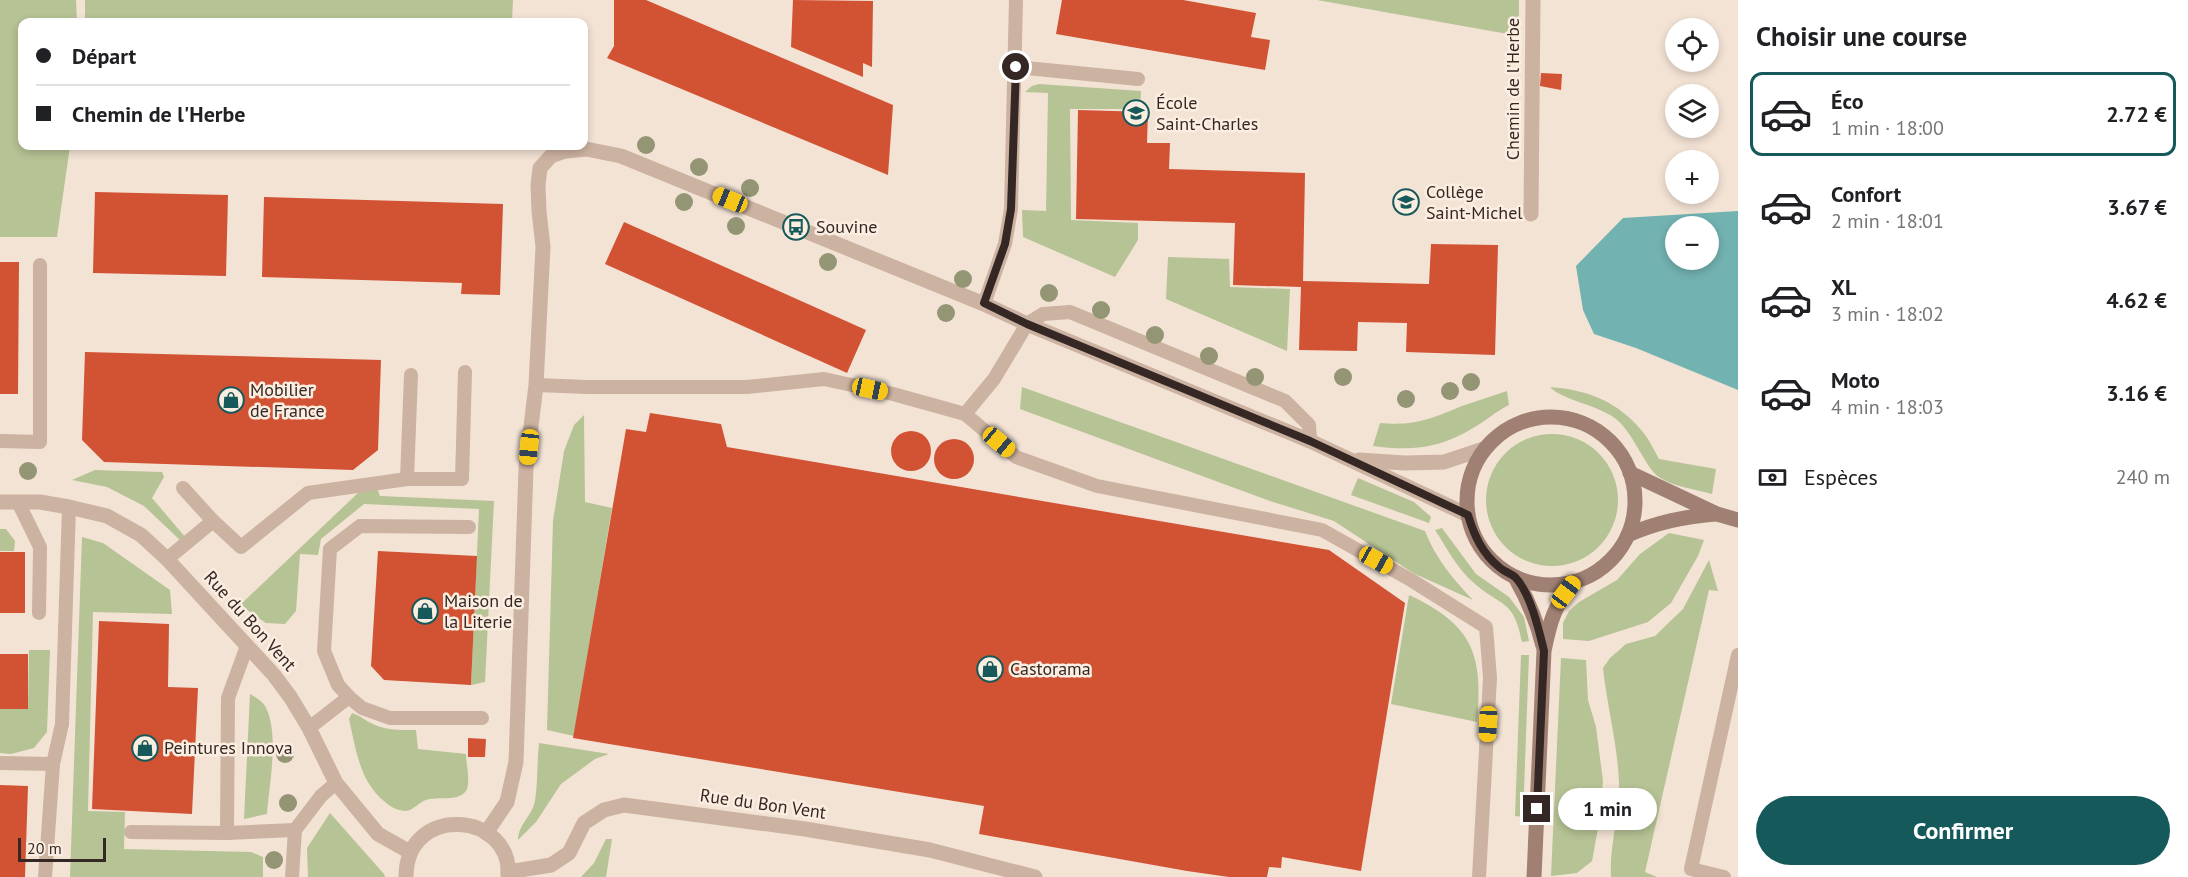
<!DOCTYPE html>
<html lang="fr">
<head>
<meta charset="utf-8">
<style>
	:root { --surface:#fff; --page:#f2f2f2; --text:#202124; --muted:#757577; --line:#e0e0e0; --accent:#16595a }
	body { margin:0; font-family:"PT Sans",sans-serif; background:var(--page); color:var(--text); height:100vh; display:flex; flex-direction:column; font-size:22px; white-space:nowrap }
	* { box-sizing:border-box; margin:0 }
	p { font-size:20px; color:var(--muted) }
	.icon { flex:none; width:33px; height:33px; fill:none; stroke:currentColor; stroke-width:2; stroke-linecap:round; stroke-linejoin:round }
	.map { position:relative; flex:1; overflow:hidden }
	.drawer { display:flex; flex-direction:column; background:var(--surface); width:450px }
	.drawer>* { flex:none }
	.hud { position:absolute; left:18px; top:18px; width:570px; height:132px; border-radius:12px; box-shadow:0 3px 9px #0003; display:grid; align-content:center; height:132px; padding:0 18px; background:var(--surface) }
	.controls { position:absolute; left:1665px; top:18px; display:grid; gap:12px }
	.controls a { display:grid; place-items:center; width:54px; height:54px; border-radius:50%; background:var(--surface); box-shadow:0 3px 9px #0003; font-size:30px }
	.scale { position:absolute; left:18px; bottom:15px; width:88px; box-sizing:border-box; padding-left:6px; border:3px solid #352824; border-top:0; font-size:16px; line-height:21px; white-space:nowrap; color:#352824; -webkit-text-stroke:4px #fbeee1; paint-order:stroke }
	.end { position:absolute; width:27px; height:27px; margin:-14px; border:8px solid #352824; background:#fff; box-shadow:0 0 0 3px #fff }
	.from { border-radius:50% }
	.bubble { position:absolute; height:42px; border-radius:21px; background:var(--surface); box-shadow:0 3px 9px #0003; font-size:20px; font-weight:600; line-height:42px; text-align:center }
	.car { position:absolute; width:18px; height:36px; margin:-18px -9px; border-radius:8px; box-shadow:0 0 4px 2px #0007; background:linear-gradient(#f5c518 24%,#345 0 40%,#f5c518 0 76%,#345 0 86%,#f5c518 0) }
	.hud b { display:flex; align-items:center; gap:21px; height:57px; font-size:22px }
	.hud b+b { border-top:2px solid var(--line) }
	.hud i { width:15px; height:15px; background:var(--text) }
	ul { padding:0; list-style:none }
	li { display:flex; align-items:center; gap:18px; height:84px; margin:0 12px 9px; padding:0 6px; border:3px solid transparent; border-radius:12px }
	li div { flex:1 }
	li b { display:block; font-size:22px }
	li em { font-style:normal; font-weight:600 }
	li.on { border-color:var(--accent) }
	li>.icon { width:54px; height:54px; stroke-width:1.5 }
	h2 { padding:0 18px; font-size:27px; line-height:72px }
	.pay { display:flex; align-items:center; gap:15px; height:66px; padding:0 18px; font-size:22px }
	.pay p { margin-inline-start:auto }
	.button { display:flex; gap:12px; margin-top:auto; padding:12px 18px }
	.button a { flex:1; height:69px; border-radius:36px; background:var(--accent); color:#fff; font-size:24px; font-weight:600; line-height:69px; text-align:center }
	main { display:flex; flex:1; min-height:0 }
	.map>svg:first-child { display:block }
	.green { fill:#b6c394 }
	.water { fill:#72b2b1; fill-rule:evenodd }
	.building { fill:#d25234 }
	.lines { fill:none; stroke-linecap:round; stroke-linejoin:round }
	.lane { stroke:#ccb2a0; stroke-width:14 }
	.street { stroke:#ccb2a0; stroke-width:15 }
	.secondary { stroke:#9f8072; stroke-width:15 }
	.tree { fill:#949575 }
	.route { stroke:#352824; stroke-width:8 }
	.labels { text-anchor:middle; stroke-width:5; stroke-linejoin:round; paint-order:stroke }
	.street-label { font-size:18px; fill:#352824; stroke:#fbeee1 }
	.poi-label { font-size:18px; fill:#352824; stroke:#fbeee1; text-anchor:start }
</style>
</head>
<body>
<main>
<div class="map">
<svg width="1738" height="877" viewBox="0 0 1738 877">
	<rect width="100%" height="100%" fill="#f3e3d5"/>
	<!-- green -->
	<g class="green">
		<polygon points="0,0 76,0 77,22 22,22 22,146 70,146 57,237 0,237"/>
		<polygon points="85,0 513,0 512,22 85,22"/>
		<polygon points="1317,0 1519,0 1519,36"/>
		<polygon points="1039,84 1141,91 1140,109 1070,109 1071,220 1138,223 1138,240 1115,277 1023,237 1022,210 1046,211 1048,93 1025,92 1032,86"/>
		<polygon points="1168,257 1229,259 1230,287 1290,289 1287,351 1166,299"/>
		<path d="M1022 387 1425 531C1436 559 1453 579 1473 600L1413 573 1334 521 1270 501 1020 409Z"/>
		<path d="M1550 387C1588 390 1617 401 1642 431 1649 439 1654 450 1659 459L1716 469 1712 494C1695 489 1674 487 1659 477 1646 469 1633 432 1616 419 1597 404 1563 401 1550 387Z"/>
		<path d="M1507 391 1509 405C1496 411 1486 421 1473 428 1439 449 1411 451 1373 446L1380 423C1416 426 1430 419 1462 406 1477 401 1492 396 1507 391Z"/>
		<polygon points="584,415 585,502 612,508 574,736 547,730 553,521 564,451 574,425"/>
		<circle cx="1552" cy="500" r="66"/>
		<polygon points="95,470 162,472 164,477 152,498 186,538 181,541 144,506 107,487 72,480"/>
		<polygon points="1358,478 1414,502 1431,517 1429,523 1351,495"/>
		<polygon points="377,488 380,496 494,501 485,682 471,685 479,509 364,504 321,539 318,555 300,554 296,611 285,624 266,623 240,605 359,492"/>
		<path d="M1442 528 1476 574 1509 597 1524 617 1529 641 1522 642C1514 599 1501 607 1474 583 1457 569 1447 548 1435 530Z"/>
		<polygon points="0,529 6,529 15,541 14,551 0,551"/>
		<polygon points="1669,533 1704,540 1698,556 1671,603 1648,622 1589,641 1563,639 1563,623 1569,611 1579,602 1617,580 1640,554"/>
		<polygon points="82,537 103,543 170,590 172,614 93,612 88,811 125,812 124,849 251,852 263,857 263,877 70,877"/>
		<path d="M1709 560 1718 591 1709 590 1645 872 1657 877H1611C1609 846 1620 815 1619 784 1618 745 1607 707 1603 668L1610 658 1626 644 1655 636 1683 609Z"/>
		<path d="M1409 595C1473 625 1483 654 1477 722L1391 704Z"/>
		<polygon points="29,650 50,650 47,732 34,748 11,754 0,753 0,709 28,709"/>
		<polygon points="1521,655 1529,655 1523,817 1515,816"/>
		<polygon points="1561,658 1586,660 1588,700 1596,727 1603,781 1599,823 1592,861 1577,873 1551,876"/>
		<path d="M250 694C255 697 262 701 265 706 280 732 269 785 267 814L244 819Z"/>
		<path d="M352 713C361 716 366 721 373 724 387 731 401 730 416 730L418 749 466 754C466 763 471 783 466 791 458 802 437 796 426 800 419 802 414 810 406 811 399 811 390 807 385 802 359 781 356 749 349 719Z"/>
		<path d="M539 743 609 754 595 759 561 784 536 822 518 840C518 825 532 816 535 801 538 782 537 762 539 743Z"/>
		<polygon points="330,813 384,874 385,877 308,877 307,848"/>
		<polygon points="606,839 612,839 606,877 581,877 594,863"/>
	</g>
	<!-- water -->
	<path class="water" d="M1738 211V390L1636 348 1594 334 1583 310 1576 266 1623 218ZM1676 226H1708V260H1676Z"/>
	<!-- building -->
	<g class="building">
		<polygon points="614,0 646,0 893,105 888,175 607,58 614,46"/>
		<polygon points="793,0 873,1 872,67 863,63 863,77 791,47"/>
		<polygon points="1062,0 1183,0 1256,13 1251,37 1270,40 1265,70 1056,34"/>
		<polygon points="1541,73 1562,74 1561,90 1540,86"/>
		<polygon points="1078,110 1148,112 1147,143 1170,143 1169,169 1305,173 1303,281 1429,284 1431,244 1498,245 1495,355 1406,352 1407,323 1358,322 1357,351 1299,350 1301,287 1233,285 1235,223 1076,219"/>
		<polygon points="95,192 228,195 226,276 93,273"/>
		<polygon points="264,197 503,204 500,295 461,294 462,283 262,277"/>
		<polygon points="624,222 866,330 847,373 605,264"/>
		<polygon points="0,262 19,262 18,394 0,394"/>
		<polygon points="85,352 381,360 378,450 353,470 104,462 82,440"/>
		<polygon points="650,413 721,424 727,447 1329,550 1405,603 1361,871 1282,857 1281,868 1269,867 1267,877 1229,877 1187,871 979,834 984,806 573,738 626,429 646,432"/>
		<circle cx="911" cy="451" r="20"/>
		<circle cx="954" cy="459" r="20"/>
		<polygon points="378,551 477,556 471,685 384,680 371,666"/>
		<rect x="0" y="552" width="25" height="61"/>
		<polygon points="99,621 169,624 168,687 198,688 192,814 92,809"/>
		<rect x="0" y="654" width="28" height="55"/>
		<polygon points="468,738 486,739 485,757 468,757"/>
		<polygon points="0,785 28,786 25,877 0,877"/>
	</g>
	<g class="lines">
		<!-- lane -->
		<g class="lane">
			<polyline points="1016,67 1138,79"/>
			<polyline points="984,304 1005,244 1011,209 1016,0"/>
			<polyline points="536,385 587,387 747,387 824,379 893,394 965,414 1016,457 1097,486 1322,530 1411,580 1486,627 1490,678 1479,877"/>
			<polyline points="965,414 994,379 1027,324 1043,314 1070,312 1285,401 1309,425 1310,441"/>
			<polyline points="0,441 40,442 40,265"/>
			<polyline points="407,479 462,479 465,372"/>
			<polyline points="18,502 40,547 39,613"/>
			<polyline points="213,521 241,547 308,493 407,479 411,375"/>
			<polyline points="167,559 213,521 183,488"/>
			<polyline points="247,646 228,698 227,833 295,830 321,796 336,783"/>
			<polyline points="349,697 362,708 390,718 482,718"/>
			<polyline points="309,728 349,697 338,685 324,651 330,549 360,526 469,527"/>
			<polyline points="0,763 53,764"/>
			<polyline points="131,832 227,833"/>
			<polyline points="45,877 53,764 62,724 69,507"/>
			<polyline points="292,877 295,830"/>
			<polyline points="1724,877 1691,869 1738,655"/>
		</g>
		<!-- street -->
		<g class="street">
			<polyline points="1531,214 1533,0"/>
			<polyline points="1359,460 1405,463 1444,462 1486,448"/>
			<polyline points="0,502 40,502 69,507 107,516 141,535 167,559 274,675 291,698 309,728 336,783 378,834 410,852"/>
			<polyline points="486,833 507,802 516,762 526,468 536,385 543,247 539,211 538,185 540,168 551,156 565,151 586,149 621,156 984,304 1027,324 1310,441 1468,515"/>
			<polyline points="508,872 551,865 569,853 584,823 604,810 624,805 805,829 930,850 1035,877"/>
			<path d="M406 877C406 802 514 812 508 877"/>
		</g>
		<!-- secondary -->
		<g class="secondary">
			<circle cx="1551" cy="501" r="84"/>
			<polyline points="1630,473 1717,514 1738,520"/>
			<path d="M1628 535C1657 522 1684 517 1715 514"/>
			<path d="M1515 577C1528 600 1537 621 1543 646"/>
			<path d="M1534 877 1544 651C1550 621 1554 607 1573 582"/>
		</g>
	</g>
	<!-- trees -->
	<g class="tree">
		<circle cx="646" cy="145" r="9"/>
		<circle cx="699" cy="167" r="9"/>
		<circle cx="750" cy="188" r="9"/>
		<circle cx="684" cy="202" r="9"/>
		<circle cx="736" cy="226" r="9"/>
		<circle cx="828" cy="262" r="9"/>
		<circle cx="963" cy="279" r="9"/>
		<circle cx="1049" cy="293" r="9"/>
		<circle cx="1101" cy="310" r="9"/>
		<circle cx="946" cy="313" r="9"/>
		<circle cx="1155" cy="335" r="9"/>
		<circle cx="1209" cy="356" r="9"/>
		<circle cx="1255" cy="377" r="9"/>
		<circle cx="1343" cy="377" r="9"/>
		<circle cx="1471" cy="382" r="9"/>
		<circle cx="1450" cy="391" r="9"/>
		<circle cx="1406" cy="399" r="9"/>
		<circle cx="28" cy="471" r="9"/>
		<circle cx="285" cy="754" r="9"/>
		<circle cx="288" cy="803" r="9"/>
		<circle cx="274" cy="860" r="9"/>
	</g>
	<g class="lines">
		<!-- route -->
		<path class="route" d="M1016 67 1011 209 1005 244 984 303 1027 324 1310 441 1468 515C1474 535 1482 553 1499 567 1503 571 1510 573 1515 577 1530 592 1539 630 1544 651L1537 809"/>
	</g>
	<!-- icons -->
	<defs>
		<g id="school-ring" transform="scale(1.35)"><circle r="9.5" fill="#fbeee1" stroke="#16595a" stroke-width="1.5"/><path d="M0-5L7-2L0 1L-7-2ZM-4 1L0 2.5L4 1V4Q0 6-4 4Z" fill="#16595a"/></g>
		<g id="bus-ring" transform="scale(1.35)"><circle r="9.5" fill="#fbeee1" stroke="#16595a" stroke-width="1.5"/><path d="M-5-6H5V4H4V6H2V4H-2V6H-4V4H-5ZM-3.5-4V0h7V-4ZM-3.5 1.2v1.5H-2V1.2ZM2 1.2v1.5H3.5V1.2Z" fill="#16595a"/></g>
		<g id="shop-ring" transform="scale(1.35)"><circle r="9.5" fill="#fbeee1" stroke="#16595a" stroke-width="1.5"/><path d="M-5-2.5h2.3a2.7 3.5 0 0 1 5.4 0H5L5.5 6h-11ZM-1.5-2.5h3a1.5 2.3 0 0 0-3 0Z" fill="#16595a"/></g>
	</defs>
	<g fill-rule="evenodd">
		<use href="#school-ring" x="1136" y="113"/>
		<use href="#school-ring" x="1406" y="202"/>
		<use href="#bus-ring" x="796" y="227"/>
		<use href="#shop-ring" x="231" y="400"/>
		<use href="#shop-ring" x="425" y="611"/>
		<use href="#shop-ring" x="990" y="669"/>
		<use href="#shop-ring" x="145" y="748"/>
	</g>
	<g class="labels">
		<!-- street labels -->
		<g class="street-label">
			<text transform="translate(1513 89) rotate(-90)" y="6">Chemin de l'Herbe</text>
			<text transform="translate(250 621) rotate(48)" y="6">Rue du Bon Vent</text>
			<text transform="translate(763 804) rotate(8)" y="6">Rue du Bon Vent</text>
		</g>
		<!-- poi labels -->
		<g class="poi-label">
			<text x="1156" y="109">École<tspan x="1156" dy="21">Saint-Charles</tspan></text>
			<text x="1426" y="198">Collège<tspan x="1426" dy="21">Saint-Michel</tspan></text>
			<text x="816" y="233">Souvine</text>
			<text x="250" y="396">Mobilier<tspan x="250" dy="21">de France</tspan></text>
			<text x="444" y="607">Maison de<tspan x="444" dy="21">la Literie</tspan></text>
			<text x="1010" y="675">Castorama</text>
			<text x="164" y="754">Peintures Innova</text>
		</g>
	</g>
</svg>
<div class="controls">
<a><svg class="icon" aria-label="locate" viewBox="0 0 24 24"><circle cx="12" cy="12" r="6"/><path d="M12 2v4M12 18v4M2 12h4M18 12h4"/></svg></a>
<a><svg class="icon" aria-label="layers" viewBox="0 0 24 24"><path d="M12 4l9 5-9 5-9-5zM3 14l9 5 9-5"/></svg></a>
<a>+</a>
<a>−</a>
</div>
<div class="scale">20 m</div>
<i class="end from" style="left:1016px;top:67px"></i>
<i class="end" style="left:1537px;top:809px"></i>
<div class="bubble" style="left:1558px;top:788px;width:99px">1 min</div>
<i class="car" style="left:730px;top:200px;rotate:292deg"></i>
<i class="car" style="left:870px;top:389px;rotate:102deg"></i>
<i class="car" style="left:999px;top:442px;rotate:130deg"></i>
<i class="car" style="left:529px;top:447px;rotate:186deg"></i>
<i class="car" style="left:1376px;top:560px;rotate:119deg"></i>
<i class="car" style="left:1566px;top:592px;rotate:37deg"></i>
<i class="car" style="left:1488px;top:724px;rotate:183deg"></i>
<div class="hud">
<b><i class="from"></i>Départ</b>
<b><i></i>Chemin de l'Herbe</b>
</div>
</div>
<section class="drawer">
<h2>Choisir une course</h2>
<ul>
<li class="on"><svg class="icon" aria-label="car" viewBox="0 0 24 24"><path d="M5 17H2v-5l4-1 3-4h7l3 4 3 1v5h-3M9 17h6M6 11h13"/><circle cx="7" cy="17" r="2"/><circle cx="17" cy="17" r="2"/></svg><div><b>Éco</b><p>1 min · 18:00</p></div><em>2.72 €</em></li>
<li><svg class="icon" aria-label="car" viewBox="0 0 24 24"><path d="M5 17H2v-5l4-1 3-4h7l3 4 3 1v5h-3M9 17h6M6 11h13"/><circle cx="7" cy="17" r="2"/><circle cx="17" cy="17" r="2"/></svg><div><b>Confort</b><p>2 min · 18:01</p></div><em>3.67 €</em></li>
<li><svg class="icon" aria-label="car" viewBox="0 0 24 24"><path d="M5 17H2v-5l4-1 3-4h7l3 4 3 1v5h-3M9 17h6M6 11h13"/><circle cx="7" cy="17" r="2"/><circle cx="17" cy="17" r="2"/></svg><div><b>XL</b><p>3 min · 18:02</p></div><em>4.62 €</em></li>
<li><svg class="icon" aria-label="car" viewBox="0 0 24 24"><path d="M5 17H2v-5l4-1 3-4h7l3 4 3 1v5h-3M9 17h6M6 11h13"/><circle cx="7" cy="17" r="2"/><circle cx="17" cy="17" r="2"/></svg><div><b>Moto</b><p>4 min · 18:03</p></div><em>3.16 €</em></li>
</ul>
<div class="pay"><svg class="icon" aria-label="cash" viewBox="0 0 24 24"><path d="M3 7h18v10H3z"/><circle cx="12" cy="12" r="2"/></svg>Espèces<p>240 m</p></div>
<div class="button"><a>Confirmer</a></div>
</section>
</main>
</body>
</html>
